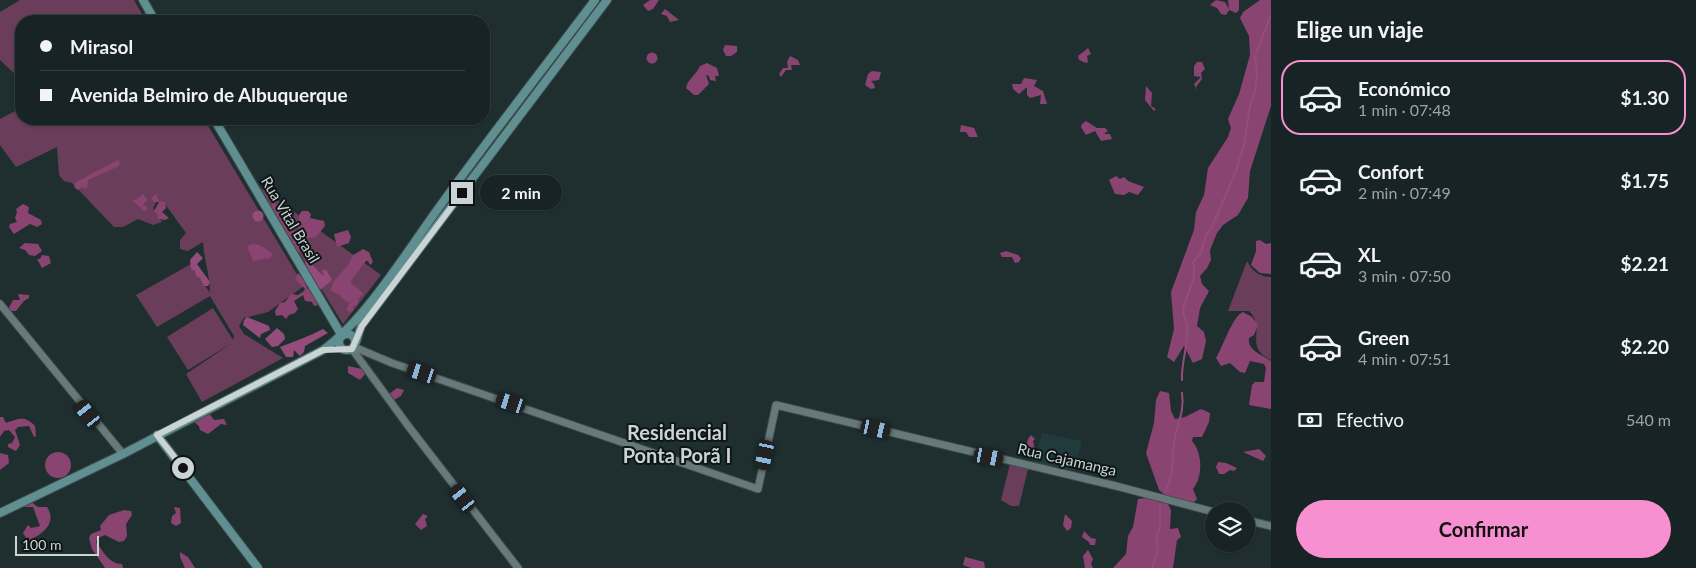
<!DOCTYPE html>
<html lang="es">
<head>
<meta charset="utf-8">
<style>
	:root { --surface:#172324; --page:#202b2c; --text:#f1f3f6; --muted:#9ea4a6; --line:#364041; --accent:#f690d0 }
	body { margin:0; font-family:Lato,sans-serif; background:var(--page); color:var(--text); height:100vh; display:flex; flex-direction:column; font-size:19px; white-space:nowrap }
	* { box-sizing:border-box; margin:0 }
	p { font-size:16px; color:var(--muted) }
	.icon { flex:none; width:28px; height:28px; fill:none; stroke:currentColor; stroke-width:2; stroke-linecap:round; stroke-linejoin:round }
	.map { position:relative; flex:1; overflow:hidden }
	.side { display:flex; flex-direction:column; background:var(--surface); width:425px }
	.side>* { flex:none }
	.banner { position:absolute; left:15px; top:15px; width:475px; height:110px; border-radius:20px; box-shadow:0 1px 4px #0004,0 0 0 1px var(--line); display:grid; align-content:center; height:110px; padding:0 25px; background:var(--surface) }
	.tools { position:absolute; left:1205px; top:502px; display:grid; gap:10px }
	.tools a { display:grid; place-items:center; width:50px; height:50px; border-radius:50%; background:var(--surface); box-shadow:0 1px 4px #0004,0 0 0 1px var(--line); font-size:25px }
	.scale { position:absolute; left:15px; bottom:12px; width:84px; box-sizing:border-box; padding-left:5px; border:2px solid #cad4d5; border-top:0; font-size:14px; line-height:18px; white-space:nowrap; color:#cad4d5; -webkit-text-stroke:4px #0f1616; paint-order:stroke }
	.end { position:absolute; width:22px; height:22px; margin:-11px; border:6px solid #cad4d5; background:#111; box-shadow:0 0 0 2px #111 }
	.from { border-radius:50% }
	.bubble { position:absolute; height:35px; border-radius:18px; background:var(--surface); box-shadow:0 1px 4px #0004,0 0 0 1px var(--line); font-size:16px; font-weight:700; line-height:35px; text-align:center }
	.car { position:absolute; width:15px; height:30px; margin:-15px -8px; border-radius:6px; box-shadow:0 0 4px 1px #0007; background:linear-gradient(#222 24%,#8ab4d8 0 40%,#222 0 76%,#8ab4d8 0 86%,#222 0) }
	.banner b { display:flex; align-items:center; gap:18px; height:48px; font-size:19px }
	.banner b+b { border-top:1px solid var(--line) }
	.banner i { width:12px; height:12px; background:var(--text) }
	ul { padding:0; list-style:none }
	li { display:flex; align-items:center; gap:15px; height:75px; margin:0 10px 8px; padding:0 15px; border:2px solid transparent; border-radius:20px }
	li div { flex:1 }
	li b { display:block; font-size:19px }
	li em { font-style:normal; font-weight:700 }
	li.current { border-color:var(--accent) }
	li>.icon { width:45px; height:45px; stroke-width:1.5 }
	h2 { padding:0 25px; font-size:22px; line-height:60px }
	.pay { display:flex; align-items:center; gap:12px; height:55px; padding:0 25px; font-size:19px }
	.pay p { margin-inline-start:auto }
	.action { display:flex; gap:10px; margin-top:auto; padding:10px 25px }
	.action a { flex:1; height:58px; border-radius:30px; background:var(--accent); color:#111; font-size:20px; font-weight:700; line-height:58px; text-align:center }
	main { display:flex; flex:1; min-height:0 }
	.map>svg:first-child { display:block }
	.built { fill:#213a3c }
	.green { fill:#6a3e5a }
	.forest { fill:#8a4471 }
	.water { fill:#944d7b }
	.lines { fill:none; stroke-linecap:round; stroke-linejoin:round }
	.stream { stroke:#944d7b; stroke-width:2 }
	.tertiary-casing { stroke:#3e4c4d; stroke-width:9 }
	.secondary-casing { stroke:#3e4c4d; stroke-width:10 }
	.tertiary { stroke:#67797a; stroke-width:7 }
	.secondary { stroke:#608f92; stroke-width:8 }
	.route { stroke:#cad4d5; stroke-width:6 }
	.labels { text-anchor:middle; stroke-width:4; stroke-linejoin:round; paint-order:stroke }
	.street-label { font-size:15px; fill:#cad4d5; stroke:#0f1616 }
	.district-label { font-size:20px; font-weight:bold; fill:#cad4d5; stroke:#0f1616 }
</style>
</head>
<body>
<main>
<div class="map">
<svg width="1271" height="568" viewBox="0 0 1271 568">
	<rect width="100%" height="100%" fill="#1f2f30"/>
	<!-- built -->
	<polygon class="built" points="1042,433 1082,441 1074,474 1034,463"/>
	<!-- green -->
	<g class="green">
		<polygon points="20,0 134,0 146,21 21,21 21,80 0,60 0,12"/>
		<path d="M21 108V119H204L304 286 268 312 244 318 239 326 244 334 283 358 202 402 186 374 232 343 188 370 167 337 213 308 233 340 234 336 210 296 157 327 136 295 191 264 210 293C210 275 204 260 203 242L188 251 180 249V240L186 233 165 204 157 201 153 208 162 222 153 225 138 219 123 227H114L72 183 64 181 59 175 57 147 16 167 0 145V119Z"/>
		<polygon points="257,185 381,275 343,324"/>
		<path d="M1247 261C1252 271 1259 277 1271 277V360C1243 347 1267 329 1249 311H1228Z"/>
		<polygon points="1010,464 1028,469 1019,506 1011,506 1001,500"/>
	</g>
	<!-- forest -->
	<g class="forest">
		<polygon points="650,0 659,0 653,9 648,11 643,5"/>
		<polygon points="1216,0 1225,2 1229,9 1228,0 1239,0 1239,10 1236,13 1229,10 1226,15 1221,14 1217,8 1210,5"/>
		<polygon points="1260,0 1271,0 1271,106 1250,171 1248,198 1238,215 1223,225 1217,233 1210,250 1211,260 1207,268 1200,276 1202,284 1209,291 1200,308 1197,326 1204,332 1206,341 1202,359 1193,363 1184,346 1174,362 1167,357 1174,329 1171,292 1194,230 1196,212 1204,195 1208,168 1228,137 1231,128 1228,119 1239,94 1250,55 1249,36 1240,18 1243,12"/>
		<polygon points="665,9 679,20 670,22 667,16 661,14"/>
		<polygon points="725,45 737,46 737,52 731,56 726,56 723,50"/>
		<polygon points="1088,48 1091,54 1087,56 1088,62 1086,63 1079,60 1078,56"/>
		<circle cx="652" cy="58" r="5.5"/>
		<polygon points="790,56 798,60 800,65 791,65 792,70 786,70 781,77 779,74 783,68 788,68 787,62"/>
		<polygon points="1197,62 1202,62 1205,69 1201,73 1202,79 1196,87 1197,91 1194,84 1201,77 1194,76 1194,66"/>
		<path d="M707 63 717 68 719 76H715L716 81 710 80 709 76 706 75 709 84 698 95H694L686 88C687 80 697 74 700 66Z"/>
		<polygon points="872,71 881,72 879,80 871,81 874,84 875,88 871,89 865,85 868,74"/>
		<polygon points="1024,78 1037,80 1034,86 1043,91 1047,104 1040,104 1041,95 1030,98 1027,95 1027,87 1019,94 1013,89 1012,84 1021,84"/>
		<polygon points="1146,86 1152,93 1151,106 1156,109 1154,111 1145,100"/>
		<polygon points="1086,121 1097,128 1105,128 1108,131 1104,134 1110,134 1112,139 1101,141 1095,131 1086,135 1081,127 1082,124"/>
		<polygon points="961,125 974,128 978,137 969,137 966,132 960,132"/>
		<polygon points="118,160 120,164 117,167 88,180 87,189 82,187 78,190 74,187 76,182"/>
		<polygon points="1116,176 1120,179 1124,177 1128,181 1144,187 1138,195 1129,192 1124,195 1115,194 1109,180"/>
		<polygon points="143,194 147,200 143,205 148,208 144,211 132,200 136,200"/>
		<polygon points="156,194 159,201 165,202 166,208 162,212 169,218 165,220 158,219 157,214 154,211 159,202 154,202 151,198"/>
		<path d="M273 203C284 206 292 221 294 232L299 230V215L302 211H308L311 214 310 218 324 221 325 226 316 237 302 239 303 247 297 254 293 252 292 242 284 236 282 227 271 219 269 209Z"/>
		<polygon points="23,204 29,207 28,213 41,220 42,224 37,227 30,224 14,234 9,227 10,224 17,222 15,218 17,212 16,209"/>
		<polygon points="348,230 351,237 349,243 337,247 334,234"/>
		<polygon points="1260,240 1266,244 1271,243 1271,274 1260,273 1251,265 1256,251 1256,241"/>
		<polygon points="25,243 38,244 42,251 35,256 29,255 25,250 19,248"/>
		<path d="M252 244C260 244 266 249 273 254L270 258 253 261 247 246Z"/>
		<path d="M363 249 369 252 373 262 370 265 368 261H366L350 282 364 294 359 298 357 305 353 306V311L349 312 346 309 350 303 342 299 340 295 331 291C332 276 349 270 352 256Z"/>
		<polygon points="1006,251 1018,255 1021,258 1019,262 1015,263 1012,257 1002,257 1000,253"/>
		<polygon points="42,255 49,256 51,263 42,268 37,259 40,259"/>
		<path d="M298 273 305 281 307 288C315 292 313 297 318 305L314 306 312 302 305 301 303 295 294 301 298 309 295 313 289 315 286 319 282 315 276 316 275 311 280 303 285 302 291 294 298 295 304 291 305 289 295 279Z"/>
		<polygon points="18,294 29,295 29,298 24,301 16,311 10,311 9,308 13,300 20,300"/>
		<path d="M1243 312 1252 317 1258 325 1254 335 1249 338C1247 350 1262 355 1271 361V409L1249 405 1252 385 1255 382H1264L1266 368 1264 364 1250 361 1245 373 1240 372 1230 363 1221 366 1216 358C1223 347 1233 315 1243 312Z"/>
		<polygon points="348,366 362,369 365,374 360,380 348,373"/>
		<polygon points="397,388 404,390 401,396 394,400 389,394"/>
		<path d="M1160 391 1169 393 1171 411 1175 419 1185 417 1201 409 1210 413 1209 422 1202 437H1193L1192 441C1203 454 1203 477 1193 489L1197 499 1192 504 1166 496 1159 490 1146 453 1154 423 1156 400Z"/>
		<polygon points="209,413 214,420 224,419 227,425 221,424 208,434 200,430 199,426 193,421"/>
		<path d="M0 417H3L6 423C19 419 24 415 35 426L36 436 34 437 29 426 18 427 15 430 20 445 16 451 8 447V444L12 443 15 437 9 430 4 431 0 437Z"/>
		<polygon points="1031,435 1035,439 1033,441 1035,450 1029,454 1025,450 1028,439"/>
		<polygon points="1259,449 1266,456 1263,461 1243,452"/>
		<circle cx="58" cy="465" r="13"/>
		<polygon points="0,453 8,455 9,463 0,470"/>
		<polygon points="1218,462 1226,463 1237,468 1234,471 1230,470 1224,474 1219,474 1216,467"/>
		<polygon points="1147,498 1167,502 1171,510 1170,529 1178,528 1181,537 1177,540 1173,568 1113,568 1126,554 1128,536 1133,527 1138,499"/>
		<path d="M30 501 38 507H47C58 524 41 535 28 541L23 533 28 525 31 528 40 526 33 507H24L25 503Z"/>
		<polygon points="174,507 180,508 181,523 176,526 171,523 172,516 176,513"/>
		<path d="M124 510 131 511 132 515 126 524 127 536 124 541 119 542 105 535 98 538 96 542C103 551 109 564 122 564L123 568H105L92 549 89 538 91 534 101 530 100 526 109 515Z"/>
		<polygon points="423,514 428,516 425,519 427,526 421,530 415,524"/>
		<polygon points="1065,514 1072,521 1071,528 1067,531 1063,525"/>
		<polygon points="1084,531 1091,538 1096,539 1095,545 1090,545 1089,542 1082,537"/>
		<polygon points="1088,550 1093,559 1091,564 1093,568 1085,568 1083,556"/>
		<polygon points="180,552 188,557 195,568 185,568 180,557"/>
		<polygon points="965,557 984,562 985,568 971,568 963,565"/>
	</g>
	<!-- water -->
	<g class="water">
		<circle cx="258" cy="216" r="5.5"/>
		<polygon points="197,252 203,258 197,264 210,282 208,286 204,286 200,278 196,276 195,271 191,269 190,260"/>
		<polygon points="308,260 322,275 324,275 322,270 326,270 332,280 320,290 306,268 305,263"/>
		<polygon points="247,317 269,326 270,330 261,334 260,338 243,325 244,320"/>
		<polygon points="277,328 284,334 285,339 278,346 272,347 265,339"/>
		<path d="M323 329 328 333 305 346 304 352 300 356 294 350 293 357H286L280 347C295 341 310 336 323 329Z"/>
	</g>
	<g class="lines">
		<!-- stream -->
		<g class="stream">
			<path d="M1182 380C1181 362 1189 344 1187 325 1186 320 1183 315 1183 310 1186 292 1198 281 1193 262L1201 253 1206 235 1211 229 1236 171 1244 145 1250 106 1255 92 1257 73 1255 56 1271 15"/>
			<path d="M1165 492C1174 476 1172 460 1174 443 1176 424 1185 414 1182 393"/>
			<polyline points="1152,568 1158,552 1156,536 1160,528 1160,506"/>
		</g>
		<!-- tertiary casing -->
		<g class="tertiary-casing">
			<g id="tertiary">
				<polyline points="0,304 123,454"/>
				<polyline points="354,347 392,363 758,489 776,405 1116,486 1214,512"/>
				<polyline points="352,349 409,427 518,568"/>
				<polyline points="1246,520 1271,526"/>
			</g>
		</g>
		<!-- secondary casing -->
		<g class="secondary-casing">
			<g id="secondary">
				<polyline points="143,0 155,21"/>
				<polyline points="214,119 342,336"/>
				<circle cx="347" cy="342" r="8"/>
				<polyline points="356,342 361,326 607,0"/>
				<polyline points="157,435 258,568"/>
				<path d="M0 513 123 454 323 350C367 318 407 251 440 206 490 137 543 69 595 0"/>
			</g>
		</g>
		<!-- tertiary -->
		<use href="#tertiary" class="tertiary"/>
		<!-- secondary -->
		<use href="#secondary" class="secondary"/>
	</g>
	<g class="lines">
		<!-- route -->
		<polyline class="route" points="183,468 157,435 323,350 352,349 362,326 462,193"/>
	</g>
	<g class="labels">
		<!-- street labels -->
		<g class="street-label">
			<text transform="translate(290 220) rotate(59)" y="5">Rua Vital Brasil</text>
			<text transform="translate(1067 460) rotate(13)" y="5">Rua Cajamanga</text>
		</g>
		<!-- district labels -->
		<g class="district-label">
			<text x="677" y="440">Residencial<tspan x="677" dy="23">Ponta Porã I</tspan></text>
		</g>
	</g>
</svg>
<div class="tools">
<a><svg class="icon" aria-label="layers" viewBox="0 0 24 24"><path d="M12 4l9 5-9 5-9-5zM3 14l9 5 9-5"/></svg></a>
</div>
<div class="scale">100 m</div>
<i class="end from" style="left:183px;top:468px"></i>
<i class="end" style="left:462px;top:193px"></i>
<div class="bubble" style="left:480px;top:175px;width:82px">2 min</div>
<i class="car" style="left:422px;top:373px;rotate:288deg"></i>
<i class="car" style="left:511px;top:403px;rotate:288deg"></i>
<i class="car" style="left:88px;top:414px;rotate:321deg"></i>
<i class="car" style="left:876px;top:429px;rotate:103deg"></i>
<i class="car" style="left:765px;top:455px;rotate:192deg"></i>
<i class="car" style="left:989px;top:457px;rotate:101deg"></i>
<i class="car" style="left:463px;top:498px;rotate:323deg"></i>
<div class="banner">
<b><i class="from"></i>Mirasol</b>
<b><i></i>Avenida Belmiro de Albuquerque</b>
</div>
</div>
<section class="side">
<h2>Elige un viaje</h2>
<ul>
<li class="current"><svg class="icon" aria-label="car" viewBox="0 0 24 24"><path d="M5 17H2v-5l4-1 3-4h7l3 4 3 1v5h-3M9 17h6M6 11h13"/><circle cx="7" cy="17" r="2"/><circle cx="17" cy="17" r="2"/></svg><div><b>Económico</b><p>1 min · 07:48</p></div><em>$1.30</em></li>
<li><svg class="icon" aria-label="car" viewBox="0 0 24 24"><path d="M5 17H2v-5l4-1 3-4h7l3 4 3 1v5h-3M9 17h6M6 11h13"/><circle cx="7" cy="17" r="2"/><circle cx="17" cy="17" r="2"/></svg><div><b>Confort</b><p>2 min · 07:49</p></div><em>$1.75</em></li>
<li><svg class="icon" aria-label="car" viewBox="0 0 24 24"><path d="M5 17H2v-5l4-1 3-4h7l3 4 3 1v5h-3M9 17h6M6 11h13"/><circle cx="7" cy="17" r="2"/><circle cx="17" cy="17" r="2"/></svg><div><b>XL</b><p>3 min · 07:50</p></div><em>$2.21</em></li>
<li><svg class="icon" aria-label="car" viewBox="0 0 24 24"><path d="M5 17H2v-5l4-1 3-4h7l3 4 3 1v5h-3M9 17h6M6 11h13"/><circle cx="7" cy="17" r="2"/><circle cx="17" cy="17" r="2"/></svg><div><b>Green</b><p>4 min · 07:51</p></div><em>$2.20</em></li>
</ul>
<div class="pay"><svg class="icon" aria-label="cash" viewBox="0 0 24 24"><path d="M3 7h18v10H3z"/><circle cx="12" cy="12" r="2"/></svg>Efectivo<p>540 m</p></div>
<div class="action"><a>Confirmar</a></div>
</section>
</main>
</body>
</html>
